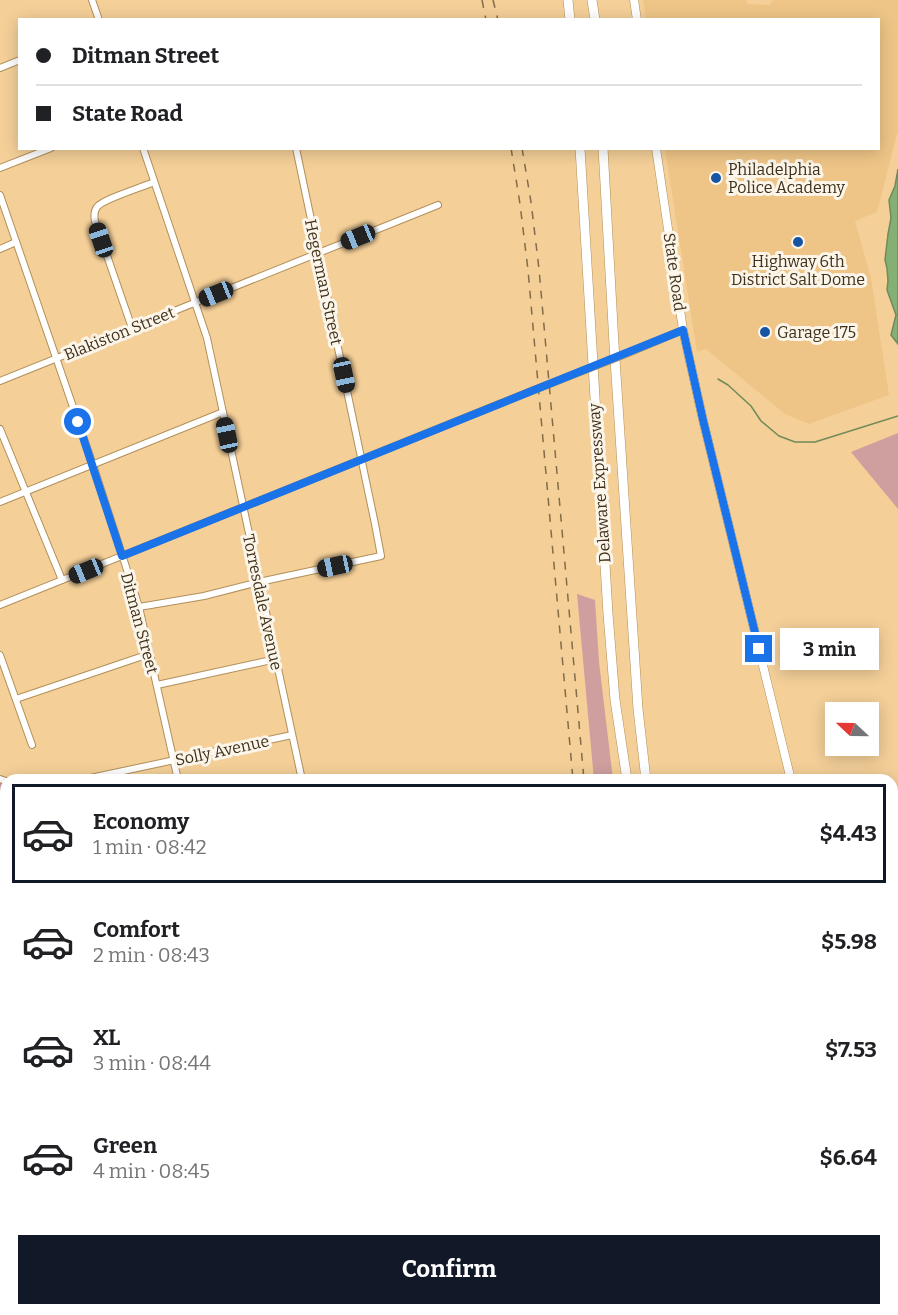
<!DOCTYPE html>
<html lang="en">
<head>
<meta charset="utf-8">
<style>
	:root { --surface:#fff; --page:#f2f2f2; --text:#202124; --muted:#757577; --line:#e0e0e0; --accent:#111827 }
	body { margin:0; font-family:Bitter,serif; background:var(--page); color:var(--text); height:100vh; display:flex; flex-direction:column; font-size:22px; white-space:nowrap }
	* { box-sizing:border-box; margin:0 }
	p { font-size:20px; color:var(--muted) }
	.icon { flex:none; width:33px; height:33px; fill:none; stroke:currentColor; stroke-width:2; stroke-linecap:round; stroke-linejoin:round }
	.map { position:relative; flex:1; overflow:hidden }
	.drawer { position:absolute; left:0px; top:774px; width:898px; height:542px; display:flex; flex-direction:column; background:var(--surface); border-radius:18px 18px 0 0; box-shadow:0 3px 15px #0003 }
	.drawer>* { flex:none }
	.hud { position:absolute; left:18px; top:18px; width:862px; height:132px; border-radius:0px; box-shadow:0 3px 15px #0003; display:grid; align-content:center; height:132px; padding:0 18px; background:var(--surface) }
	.needle { width:39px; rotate:292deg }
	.controls { position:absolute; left:825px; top:702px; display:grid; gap:12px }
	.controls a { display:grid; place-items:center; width:54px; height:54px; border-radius:0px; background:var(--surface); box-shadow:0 3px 15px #0003; font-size:30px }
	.end { position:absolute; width:27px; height:27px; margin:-14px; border:8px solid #1a73e8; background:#fff; box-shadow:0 0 0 3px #fff }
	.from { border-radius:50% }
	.bubble { position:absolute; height:42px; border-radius:0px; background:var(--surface); box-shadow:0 3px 15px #0003; font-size:20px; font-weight:700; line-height:42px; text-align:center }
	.car { position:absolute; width:18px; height:36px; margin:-18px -9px; border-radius:8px; box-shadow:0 0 4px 2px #0007; background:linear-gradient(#222 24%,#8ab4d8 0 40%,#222 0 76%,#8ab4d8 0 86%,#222 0) }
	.hud b { display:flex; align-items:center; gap:21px; height:57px; font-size:22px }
	.hud b+b { border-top:2px solid var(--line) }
	.hud i { width:15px; height:15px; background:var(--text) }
	ul { padding:10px 0 0; list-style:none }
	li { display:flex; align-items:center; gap:18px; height:99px; margin:0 12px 9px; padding:0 6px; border:3px solid transparent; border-radius:0px }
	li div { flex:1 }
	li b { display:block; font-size:22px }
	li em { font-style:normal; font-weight:700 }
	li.active { border-color:var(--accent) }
	li>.icon { width:54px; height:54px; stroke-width:1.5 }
	.button { display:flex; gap:12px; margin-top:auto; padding:12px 18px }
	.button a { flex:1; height:69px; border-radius:0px; background:var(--accent); color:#fff; font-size:24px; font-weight:700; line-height:69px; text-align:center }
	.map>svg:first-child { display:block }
	.built { fill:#eec587 }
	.green { fill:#cf9f9f }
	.water { fill:#85b075; stroke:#708a5a; stroke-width:1.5 }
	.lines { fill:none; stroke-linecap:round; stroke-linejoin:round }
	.stream { stroke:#708a5a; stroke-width:1.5 }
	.minor-casing { stroke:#b28f5a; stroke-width:8 }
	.major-casing { stroke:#b28f5a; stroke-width:9 }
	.highway-casing { stroke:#b28f5a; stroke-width:10 }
	.minor { stroke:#fff; stroke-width:6 }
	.major { stroke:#fff; stroke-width:8 }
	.highway { stroke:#fff; stroke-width:9 }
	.rail { stroke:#826c49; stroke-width:1.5; stroke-dasharray:8 8; stroke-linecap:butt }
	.minor-bridge-casing { stroke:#b28f5a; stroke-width:8; stroke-linecap:butt }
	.minor-bridge { stroke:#fff; stroke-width:6 }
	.route { stroke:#1a73e8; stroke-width:8 }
	.poi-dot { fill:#1654a4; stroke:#fcf5ea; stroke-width:2 }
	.labels { text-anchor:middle; stroke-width:6; stroke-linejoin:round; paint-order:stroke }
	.poi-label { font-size:16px; fill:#3f311b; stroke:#fcf5ea; text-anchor:start }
	.street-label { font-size:16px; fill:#3f311b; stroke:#fcf5ea }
</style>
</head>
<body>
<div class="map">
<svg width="898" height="1315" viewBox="0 0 898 1315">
	<rect width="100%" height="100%" fill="#f4cf98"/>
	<!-- built -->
	<polygon class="built" points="643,0 746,0 748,4 770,5 773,0 898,0 898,134 897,134 877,212 855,221 871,278 889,395 809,424 785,414 706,349 697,352 665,149 879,148 879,20 646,19"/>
	<!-- green -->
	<g class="green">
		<polygon points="898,433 898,509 851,452"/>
		<polygon points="577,594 595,600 599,662 613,780 594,780"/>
		<polygon points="0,782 6,783 6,952 0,947 0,927 2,929 0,926"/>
		<polygon points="500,1310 657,1310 652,1315 516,1315"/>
	</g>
	<!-- water -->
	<polygon class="water" points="898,169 898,344 891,335 896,315 887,290 888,281 887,268 885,260 888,234 891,218 889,200 895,186"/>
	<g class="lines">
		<!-- stream -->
		<polyline class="stream" points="718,379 728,385 751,406 761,421 779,436 795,442 815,442 898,416"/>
		<!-- minor casing -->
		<g class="minor-casing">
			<g id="minor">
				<polyline points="92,0 99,20"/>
				<polyline points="0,68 20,60"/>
				<polyline points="143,148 207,338 302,780"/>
				<polyline points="0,168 51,148"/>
				<polyline points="0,195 93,465 139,607 178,780"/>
				<polyline points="0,249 16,242"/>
				<path d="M132 328 95 221C94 216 94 211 97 207 103 199 143 187 154 182"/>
				<polyline points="623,355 683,330"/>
				<polyline points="0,381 438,205"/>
				<polyline points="0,429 62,580"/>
				<polyline points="0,502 223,412"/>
				<polyline points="0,605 529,392"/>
				<polyline points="139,607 204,596 259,582 381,556 375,524 296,148"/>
				<polyline points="0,655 32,745"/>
				<polyline points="157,685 276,659"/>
				<polyline points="16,699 149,654"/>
				<polyline points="0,779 6,781"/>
				<polyline points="81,780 292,735"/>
				<polyline points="0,1007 6,1015"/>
				<polyline points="0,1132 6,1128"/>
				<polyline points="0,1172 6,1171"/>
				<polyline points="41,1310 41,1315"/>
				<polyline points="245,1310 245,1315"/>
				<polyline points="412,1310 413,1315"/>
				<polyline points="293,1311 294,1315"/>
			</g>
		</g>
		<!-- major casing -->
		<g class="major-casing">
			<g id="major">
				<polyline points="634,0 637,20"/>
				<polyline points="656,148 683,330 703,420 791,780"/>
				<polyline points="892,1185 898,1206"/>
			</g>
		</g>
		<!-- highway casing -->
		<g class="highway-casing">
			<g id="highway">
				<polyline points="568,0 570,20"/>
				<polyline points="592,0 595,20"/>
				<polyline points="580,148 608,614 615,700 627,780"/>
				<polyline points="603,148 614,344 638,709 646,780"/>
				<polyline points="892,1264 898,1268"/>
				<polyline points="892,1285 898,1290"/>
			</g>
		</g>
		<!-- minor -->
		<use href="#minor" class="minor"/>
		<!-- major -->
		<use href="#major" class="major"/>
		<!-- highway -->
		<use href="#highway" class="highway"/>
		<!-- rail -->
		<g class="rail">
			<polyline points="482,0 486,20"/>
			<polyline points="493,0 498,20"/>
			<polyline points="511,148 520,204 528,270 573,780"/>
			<polyline points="522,148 531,202 539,269 584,780"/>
			<polyline points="0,1066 6,1072"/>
			<polyline points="488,1310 502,1315"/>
			<polyline points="694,1310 695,1315"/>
		</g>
		<!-- minor-bridge casing -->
		<g class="minor-bridge-casing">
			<polyline id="minor-bridge" points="529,392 623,355"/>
		</g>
		<!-- minor-bridge -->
		<use href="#minor-bridge" class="minor-bridge"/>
	</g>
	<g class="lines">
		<!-- route -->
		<polyline class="route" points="78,422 122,556 683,330 703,420 759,649"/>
	</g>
	<!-- markers -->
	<g class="poi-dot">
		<circle cx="716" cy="178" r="6"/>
		<circle cx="798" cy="242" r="6"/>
		<circle cx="765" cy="332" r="6"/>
	</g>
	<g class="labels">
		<!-- poi labels -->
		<g class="poi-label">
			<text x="728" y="175">Philadelphia<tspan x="728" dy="18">Police Academy</tspan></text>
			<text x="798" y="267" text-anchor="middle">Highway 6th<tspan x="798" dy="18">District Salt Dome</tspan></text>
			<text x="777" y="338">Garage 175</text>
		</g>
		<!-- street labels -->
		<g class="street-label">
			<text transform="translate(675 272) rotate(82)" y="6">State Road</text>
			<text transform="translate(324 282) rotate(78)" y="6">Hegerman Street</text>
			<text transform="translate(119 333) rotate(-22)" y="6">Blakiston Street</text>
			<text transform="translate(599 483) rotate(-94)" y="6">Delaware Expressway</text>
			<text transform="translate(263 602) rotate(78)" y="6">Torresdale Avenue</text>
			<text transform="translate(140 623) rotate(75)" y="6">Ditman Street</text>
			<text transform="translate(222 750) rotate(-12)" y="6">Solly Avenue</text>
		</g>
	</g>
</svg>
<div class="controls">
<a><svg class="needle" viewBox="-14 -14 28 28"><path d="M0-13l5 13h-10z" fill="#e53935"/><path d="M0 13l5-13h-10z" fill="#757577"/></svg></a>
</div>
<i class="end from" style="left:78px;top:422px"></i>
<i class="end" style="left:759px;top:649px"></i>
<div class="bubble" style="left:780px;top:628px;width:99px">3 min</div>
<i class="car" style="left:358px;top:237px;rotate:248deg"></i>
<i class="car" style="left:101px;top:240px;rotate:341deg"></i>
<i class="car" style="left:216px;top:294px;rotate:248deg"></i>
<i class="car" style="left:344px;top:375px;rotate:168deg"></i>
<i class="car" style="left:227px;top:435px;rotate:348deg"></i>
<i class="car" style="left:335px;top:566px;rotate:258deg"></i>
<i class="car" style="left:86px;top:571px;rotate:248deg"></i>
<div class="hud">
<b><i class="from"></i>Ditman Street</b>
<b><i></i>State Road</b>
</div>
<section class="drawer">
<ul>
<li class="active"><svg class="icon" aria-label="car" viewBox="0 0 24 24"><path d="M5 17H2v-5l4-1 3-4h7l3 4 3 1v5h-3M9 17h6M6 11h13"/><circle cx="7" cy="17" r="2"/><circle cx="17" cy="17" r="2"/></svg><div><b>Economy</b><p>1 min · 08:42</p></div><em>$4.43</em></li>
<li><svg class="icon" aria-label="car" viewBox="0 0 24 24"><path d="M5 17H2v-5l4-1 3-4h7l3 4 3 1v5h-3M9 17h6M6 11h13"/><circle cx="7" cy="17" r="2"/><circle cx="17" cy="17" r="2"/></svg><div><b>Comfort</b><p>2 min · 08:43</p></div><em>$5.98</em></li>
<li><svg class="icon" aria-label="car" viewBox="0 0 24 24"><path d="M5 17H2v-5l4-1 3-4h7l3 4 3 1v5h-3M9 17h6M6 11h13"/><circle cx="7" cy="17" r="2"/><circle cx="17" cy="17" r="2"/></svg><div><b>XL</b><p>3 min · 08:44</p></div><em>$7.53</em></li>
<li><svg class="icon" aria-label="car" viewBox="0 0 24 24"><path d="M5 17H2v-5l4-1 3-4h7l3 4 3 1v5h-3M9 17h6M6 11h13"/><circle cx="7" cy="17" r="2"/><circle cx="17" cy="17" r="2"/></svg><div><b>Green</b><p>4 min · 08:45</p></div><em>$6.64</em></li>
</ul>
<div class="button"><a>Confirm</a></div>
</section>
</div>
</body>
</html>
